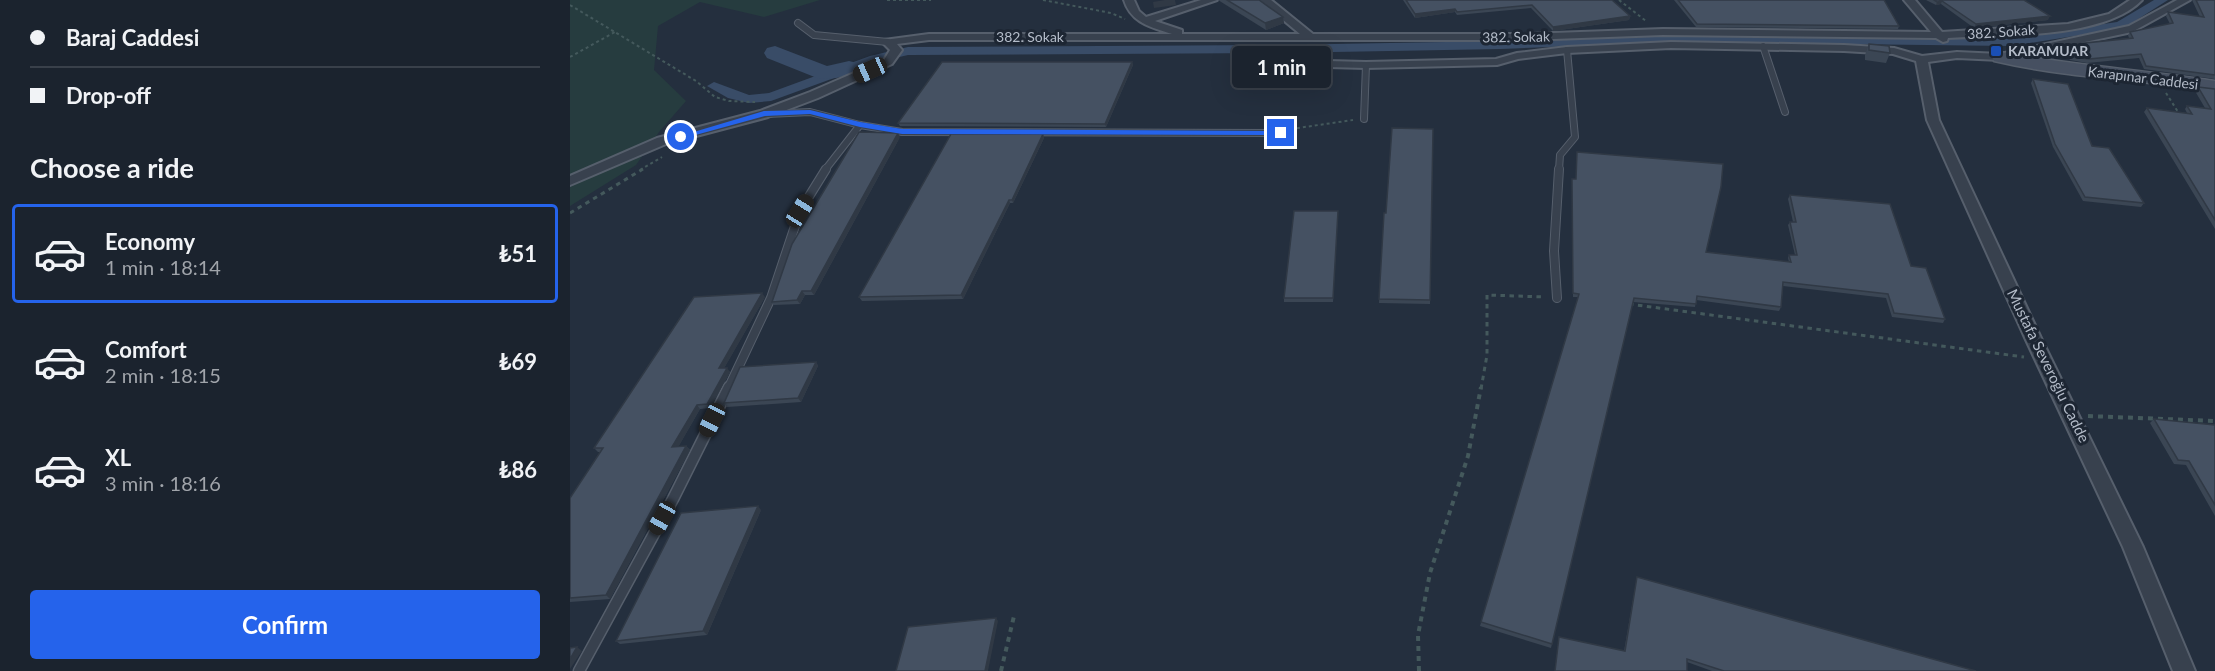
<!DOCTYPE html>
<html lang="en">
<head>
<meta charset="utf-8">
<style>
	:root { --surface:#1b232e; --page:#282f3a; --text:#f1f3f6; --muted:#a0a4aa; --line:#39404a; --accent:#2563eb }
	body { margin:0; font-family:Lato,sans-serif; background:var(--page); color:var(--text); height:100vh; display:flex; flex-direction:column; font-size:22px; white-space:nowrap }
	* { box-sizing:border-box; margin:0 }
	p { font-size:20px; color:var(--muted) }
	.icon { flex:none; width:33px; height:33px; fill:none; stroke:currentColor; stroke-width:2; stroke-linecap:round; stroke-linejoin:round }
	.map { position:relative; flex:1; overflow:hidden }
	.details { display:flex; flex-direction:column; background:var(--surface); width:570px }
	.details>* { flex:none }
	.guide { display:grid; align-content:center; height:132px; padding:0 30px; background:var(--surface) }
	.end { position:absolute; width:27px; height:27px; margin:-14px; border:8px solid #2563eb; background:#fff; box-shadow:0 0 0 3px #fff }
	.from { border-radius:50% }
	.bubble { position:absolute; height:42px; border-radius:6px; background:var(--surface); box-shadow:0 6px 24px #0002,0 0 0 2px var(--line); font-size:20px; font-weight:700; line-height:42px; text-align:center }
	.car { position:absolute; width:18px; height:36px; margin:-18px -9px; border-radius:8px; box-shadow:0 0 4px 2px #0007; background:linear-gradient(#222 24%,#8ab4d8 0 40%,#222 0 76%,#8ab4d8 0 86%,#222 0) }
	.guide b { display:flex; align-items:center; gap:21px; height:57px; font-size:22px }
	.guide b+b { border-top:2px solid var(--line) }
	.guide i { width:15px; height:15px; background:var(--text) }
	ul { padding:0; list-style:none }
	li { display:flex; align-items:center; gap:18px; height:99px; margin:0 12px 9px; padding:0 18px; border:3px solid transparent; border-radius:6px }
	li div { flex:1 }
	li b { display:block; font-size:22px }
	li em { font-style:normal; font-weight:700 }
	li.active { border-color:var(--accent) }
	li>.icon { width:54px; height:54px; stroke-width:1.5 }
	h2 { padding:0 30px; font-size:27px; line-height:72px }
	.button { display:flex; gap:12px; margin-top:auto; padding:12px 30px }
	.button a { flex:1; height:69px; border-radius:6px; background:var(--accent); color:#fff; font-size:24px; font-weight:700; line-height:69px; text-align:center }
	main { display:flex; flex:1; min-height:0 }
	.map>svg:first-child { display:block }
	.green { fill:#263c3f }
	.lines { fill:none; stroke-linecap:round; stroke-linejoin:round }
	.canal { fill:#394c67; fill-rule:evenodd }
	.river { fill:#394c67; fill-rule:evenodd }
	.lane-far2-casing { stroke:#565f6c; stroke-width:8 }
	.lane-far1-casing { stroke:#565f6c; stroke-width:10 }
	.lane-casing { stroke:#565f6c; stroke-width:13 }
	.street-casing { stroke:#565f6c; stroke-width:4 }
	.secondary-casing { stroke:#565f6c; stroke-width:3 }
	.path-far2 { stroke:#44595c; stroke-width:2; stroke-dasharray:3 3; stroke-linecap:butt }
	.path-far1 { stroke:#44595c; stroke-width:3; stroke-dasharray:4.5 4.5; stroke-linecap:butt }
	.path { stroke:#44595c; stroke-width:4; stroke-dasharray:5 5; stroke-linecap:butt }
	.lane-far2 { stroke:#38414e; stroke-width:6 }
	.lane-far1 { stroke:#38414e; stroke-width:8 }
	.lane { stroke:#38414e; stroke-width:10 }
	.street { fill:#38414e; fill-rule:evenodd }
	.secondary { fill:#465061; fill-rule:evenodd }
	.wall { fill:#3b4654 }
	.shaded-wall { fill:#303945 }
	.building { fill:#455162; stroke:#303945; stroke-width:1.5 }
	.route { fill:#2563eb }
	.transit-dot { fill:#1a4fb4; stroke:#1d2633; stroke-width:2 }
	.labels { text-anchor:middle; stroke-width:6; stroke-linejoin:round; paint-order:stroke }
	.far-street-label { font-size:14px; fill:#b4bcc9; stroke:#1d2633 }
	.far-poi-label { font-size:14px; font-weight:bold; fill:#b4bcc9; stroke:#1d2633; text-anchor:start }
	.street-label { font-size:15px; fill:#b4bcc9; stroke:#1d2633 }
</style>
</head>
<body>
<main>
<section class="details">
<div class="guide">
<b><i class="from"></i>Baraj Caddesi</b>
<b><i></i>Drop-off</b>
</div>
<h2>Choose a ride</h2>
<ul>
<li class="active"><svg class="icon" aria-label="car" viewBox="0 0 24 24"><path d="M5 17H2v-5l4-1 3-4h7l3 4 3 1v5h-3M9 17h6M6 11h13"/><circle cx="7" cy="17" r="2"/><circle cx="17" cy="17" r="2"/></svg><div><b>Economy</b><p>1 min · 18:14</p></div><em>₺51</em></li>
<li><svg class="icon" aria-label="car" viewBox="0 0 24 24"><path d="M5 17H2v-5l4-1 3-4h7l3 4 3 1v5h-3M9 17h6M6 11h13"/><circle cx="7" cy="17" r="2"/><circle cx="17" cy="17" r="2"/></svg><div><b>Comfort</b><p>2 min · 18:15</p></div><em>₺69</em></li>
<li><svg class="icon" aria-label="car" viewBox="0 0 24 24"><path d="M5 17H2v-5l4-1 3-4h7l3 4 3 1v5h-3M9 17h6M6 11h13"/><circle cx="7" cy="17" r="2"/><circle cx="17" cy="17" r="2"/></svg><div><b>XL</b><p>3 min · 18:16</p></div><em>₺86</em></li>
</ul>
<div class="button"><a>Confirm</a></div>
</section>
<div class="map">
<svg width="1645" height="671" viewBox="0 0 1645 671">
	<rect width="100%" height="100%" fill="#242f3e"/>
	<!-- green -->
	<polygon class="green" points="0,0 250,0 194,17 130,2 88,26 84,70 116,101 89,132 66,165 0,206"/>
	<g class="lines">
		<!-- canal -->
		<polygon class="canal" points="1584,0 1598,0 1554,28 1441,46 1105,42 931,49 708,53 338,55 308,62 201,101 179,103 158,98 137,86 144,82 179,95 199,93 300,56 338,47 708,45 931,41 1105,34 1441,38 1547,22"/>
		<!-- river -->
		<path class="river" d="M205 46 257 66 279 61 287 63 290 68 287 73C274 76 260 81 247 78L197 58 194 53 197 48Z"/>
		<!-- lane-far2 casing -->
		<g class="lane-far2-casing">
			<g id="lane-far2">
				<polyline points="228,23 244,35 318,42"/>
				<polyline points="1193,46 1215,112"/>
				<polyline points="198,114 240,112 290,125 332,132 711,133"/>
				<polyline points="794,119 796,65"/>
				<polyline points="255,170 290,125"/>
				<polyline points="989,170 990,155 1005,137 997,50"/>
			</g>
		</g>
		<!-- lane-far1 casing -->
		<g class="lane-far1-casing">
			<g id="lane-far1">
				<polyline points="987,298 984,251 989,169"/>
				<polyline points="158,389 201,298 230,211 256,169"/>
			</g>
		</g>
		<!-- lane casing -->
		<g class="lane-casing">
			<polyline id="lane" points="9,671 103,499 159,387"/>
		</g>
		<!-- street casing -->
		<g class="street-casing">
			<g id="street">
				<path d="M554 0H564L569 11 576 17 631 0H647L585 21 612 30V34H730L689 0H701L743 34H956L1093 29 1361 32 1334 0H1345L1372 32 1498 24 1539 14 1560 0H1572C1535 39 1430 35 1378 38L1377 41 1373 42 1366 38 1093 35 956 40H359L327 44 332 50 322 64 248 98 198 117 96 144 0 185V176L87 138 190 111 240 92 314 60 320 50 312 42 314 40 359 34H602C581 27 561 23 554 0Z"/>
				<polygon points="1607,0 1620,0 1562,32 1430,60 1387,58 1358,62 1369,120 1472,340 1573,547 1625,671 1603,671 1553,547 1456,340 1357,120 1346,61 1323,54 1274,51 1101,48 997,53 948,59 927,65 796,68 680,65 674,62 680,59 796,62 926,59 947,53 997,47 1101,42 1274,45 1324,48 1352,56 1387,52 1430,54 1559,26"/>
			</g>
		</g>
		<!-- secondary casing -->
		<g class="secondary-casing">
			<path id="secondary" d="M1430 52C1501 65 1573 70 1645 81V91C1572 80 1496 78 1424 61L1422 57 1424 53Z"/>
		</g>
		<!-- path-far2 -->
		<g class="path-far2">
			<polyline points="317,0 361,0"/>
			<polyline points="473,0 541,13 555,19"/>
			<polyline points="1049,0 1076,21"/>
			<polyline points="0,5 126,81 145,97 159,101 185,102"/>
			<polyline points="0,57 45,32"/>
			<polyline points="1596,93 1610,115"/>
			<polyline points="721,129 783,120"/>
			<polyline points="70,170 92,157"/>
		</g>
		<!-- path-far1 -->
		<g class="path-far1">
			<polyline points="0,213 73,169"/>
			<polyline points="1059,304 1454,357"/>
			<polyline points="911,389 917,355 917,295 975,297"/>
		</g>
		<!-- path -->
		<g class="path">
			<polyline points="1518,416 1645,421"/>
			<polyline points="431,671 444,616"/>
			<polyline points="849,671 848,635 860,573 898,456 911,387"/>
		</g>
		<!-- lane-far2 -->
		<use href="#lane-far2" class="lane-far2"/>
		<!-- lane-far1 -->
		<use href="#lane-far1" class="lane-far1"/>
		<!-- lane -->
		<use href="#lane" class="lane"/>
		<!-- street -->
		<use href="#street" class="street"/>
		<!-- secondary -->
		<use href="#secondary" class="secondary"/>
	</g>
	<!-- wall -->
	<g class="wall">
		<polygon points="648,0 689,0 713,17 714,23 696,30"/>
		<polygon points="833,0 1042,0 1060,16 1059,20 983,31 961,8 887,15 885,12 845,18"/>
		<polygon points="1104,0 1314,0 1329,26 1328,29 1126,27"/>
		<polygon points="1356,0 1454,0 1478,20 1404,28 1371,4 1366,5"/>
		<polygon points="1622,0 1645,0 1645,79 1574,69 1569,58 1517,63 1500,60 1494,49 1496,45 1559,38 1558,35 1560,32 1600,24 1596,16 1598,12 1630,17"/>
		<polygon points="1299,44 1320,53 1316,63 1295,60 1295,55"/>
		<polygon points="562,62 563,65 536,127 330,126 328,123"/>
		<polygon points="1463,79 1574,203 1571,207 1513,201 1483,147 1461,83"/>
		<polygon points="1628,87 1645,89 1645,229 1574,112 1577,108 1617,113 1615,109 1617,106 1635,108 1625,91"/>
		<polygon points="863,129 860,304 809,303 814,213 816,213"/>
		<polygon points="473,134 474,138 443,203 440,203 393,299 292,301 289,297"/>
		<polygon points="330,137 244,295 235,295 230,304 204,305 202,302"/>
		<polygon points="1007,152 1136,252 1219,262 1218,258 1219,255 1225,255 1218,225 1220,222 1223,222 1218,199 1220,195 1341,266 1375,319 1373,323 1322,317 1316,298 1213,286 1211,307 1209,311 1126,300 1125,307 1063,302 981,648 910,626 1008,297 1003,297 1002,182 1002,179 1006,179"/>
		<polygon points="768,211 763,302 714,302 714,298"/>
		<polygon points="195,297 154,368 160,372 140,408 130,409 108,447 116,446 120,450 40,599 0,602 0,498 30,452 28,452 24,448"/>
		<polygon points="246,362 248,366 231,402 157,407 154,403"/>
		<polygon points="1584,419 1645,425 1645,516 1616,465 1604,464 1580,423"/>
		<polygon points="191,510 137,635 50,644 46,641"/>
		<polygon points="1067,577 1406,671 1142,671 1117,662 1117,671 985,671 989,637 1054,651"/>
	</g>
	<!-- shaded-wall -->
	<g class="shaded-wall">
		<polygon points="595,0 605,0 606,5 584,8 583,2"/>
		<polygon points="1372,1 1371,4 1366,5 1367,2"/>
		<polygon points="885,9 885,12 845,18 845,14"/>
		<polygon points="1060,16 1059,20 983,31 983,27"/>
		<polygon points="1480,16 1478,20 1404,28 1406,24"/>
		<polygon points="713,17 714,23 696,30 695,23"/>
		<polygon points="562,62 563,65 536,127 535,124"/>
		<polygon points="328,133 330,137 244,295 241,291"/>
		<polygon points="473,134 474,138 443,203 442,200"/>
		<polygon points="439,200 440,203 393,299 391,295"/>
		<polygon points="232,291 235,295 230,304 227,300"/>
		<polygon points="192,293 195,297 152,372 149,368"/>
		<polygon points="246,362 248,366 231,402 228,398"/>
		<polygon points="157,368 160,372 140,408 137,404"/>
		<polygon points="127,405 130,409 106,451 102,447"/>
		<polygon points="116,446 120,450 40,599 36,595"/>
		<polygon points="188,506 191,510 137,635 133,631"/>
		<polygon points="426,618 428,621 418,671 415,671"/>
		<polygon points="7,647 12,651 0,669 0,659"/>
	</g>
	<!-- building -->
	<g class="building">
		<polygon points="657,0 689,0 713,17 695,23"/>
		<polygon points="836,0 1042,0 1060,16 983,27 962,5 887,12 885,9 845,14"/>
		<polygon points="1108,0 1314,0 1329,26 1127,24"/>
		<polygon points="1364,0 1454,0 1480,16 1406,24 1372,1 1367,2"/>
		<polygon points="1626,0 1645,0 1645,75 1576,66 1571,54 1519,59 1502,57 1496,45 1563,38 1560,32 1603,23 1598,12 1634,17"/>
		<polygon points="1299,44 1319,46 1320,53 1299,50"/>
		<polygon points="372,62 562,62 535,124 328,123"/>
		<polygon points="1463,79 1498,84 1522,146 1539,148 1574,203 1515,197 1485,144"/>
		<polygon points="1628,87 1645,89 1645,220 1577,108 1622,114 1617,106 1641,109"/>
		<polygon points="822,128 863,129 860,300 809,299 814,213 816,213"/>
		<polygon points="289,132 328,133 241,291 232,291 227,300 202,302 222,244"/>
		<polygon points="381,134 473,134 442,200 439,200 391,295 289,297"/>
		<polygon points="1007,152 1153,164 1151,187 1136,252 1221,262 1219,255 1227,255 1220,222 1226,222 1220,195 1320,204 1341,266 1356,268 1375,319 1324,313 1318,294 1213,282 1211,307 1127,296 1126,304 1064,298 982,644 911,622 1009,294 1003,293 1002,179 1006,179"/>
		<polygon points="724,211 768,211 763,298 714,298"/>
		<polygon points="192,293 149,368 157,368 137,404 127,405 102,447 116,446 36,595 0,598 0,498 33,448 24,448 124,297"/>
		<polygon points="246,362 228,398 154,403 170,367"/>
		<polygon points="1584,419 1645,425 1645,505 1619,461 1608,460"/>
		<polygon points="188,506 133,631 46,641 111,513"/>
		<polygon points="1067,577 1406,671 1154,671 1117,659 1117,671 985,671 989,637 1055,651"/>
		<polygon points="426,618 415,671 326,671 338,627"/>
		<polygon points="7,647 0,659 0,648"/>
	</g>
	<!-- route -->
	<polygon class="route" points="240,110 290,122 332,129 711,131 715,133 711,135 332,134 290,127 240,114 195,116 111,139 107,137 194,111"/>
	<!-- markers -->
	<rect class="transit-dot" x="1420" y="45" width="12" height="12" rx="3"/>
	<g class="labels">
		<!-- far-street labels -->
		<g class="far-street-label">
			<text transform="translate(1431 32) rotate(-4)" y="5">382. Sokak</text>
			<text x="460" y="42">382. Sokak</text>
			<text transform="translate(946 37) rotate(-1)" y="5">382. Sokak</text>
			<text transform="translate(1573 78) rotate(7)" y="5">Karapınar Caddesi</text>
		</g>
		<!-- far-poi labels -->
		<g class="far-poi-label">
			<text x="1438" y="56">KARAMUAR</text>
		</g>
		<!-- street labels -->
		<g class="street-label">
			<text transform="translate(1478 366) rotate(64)" y="5">Mustafa Severoğlu Cadde</text>
		</g>
	</g>
</svg>
<i class="end from" style="left:111px;top:137px"></i>
<i class="end" style="left:711px;top:133px"></i>
<div class="bubble" style="left:662px;top:46px;width:99px">1 min</div>
<i class="car" style="left:300px;top:70px;rotate:246deg"></i>
<i class="car" style="left:230px;top:211px;rotate:32deg"></i>
<i class="car" style="left:142px;top:420px;rotate:206deg"></i>
<i class="car" style="left:92px;top:518px;rotate:209deg"></i>
</div>
</main>
</body>
</html>
